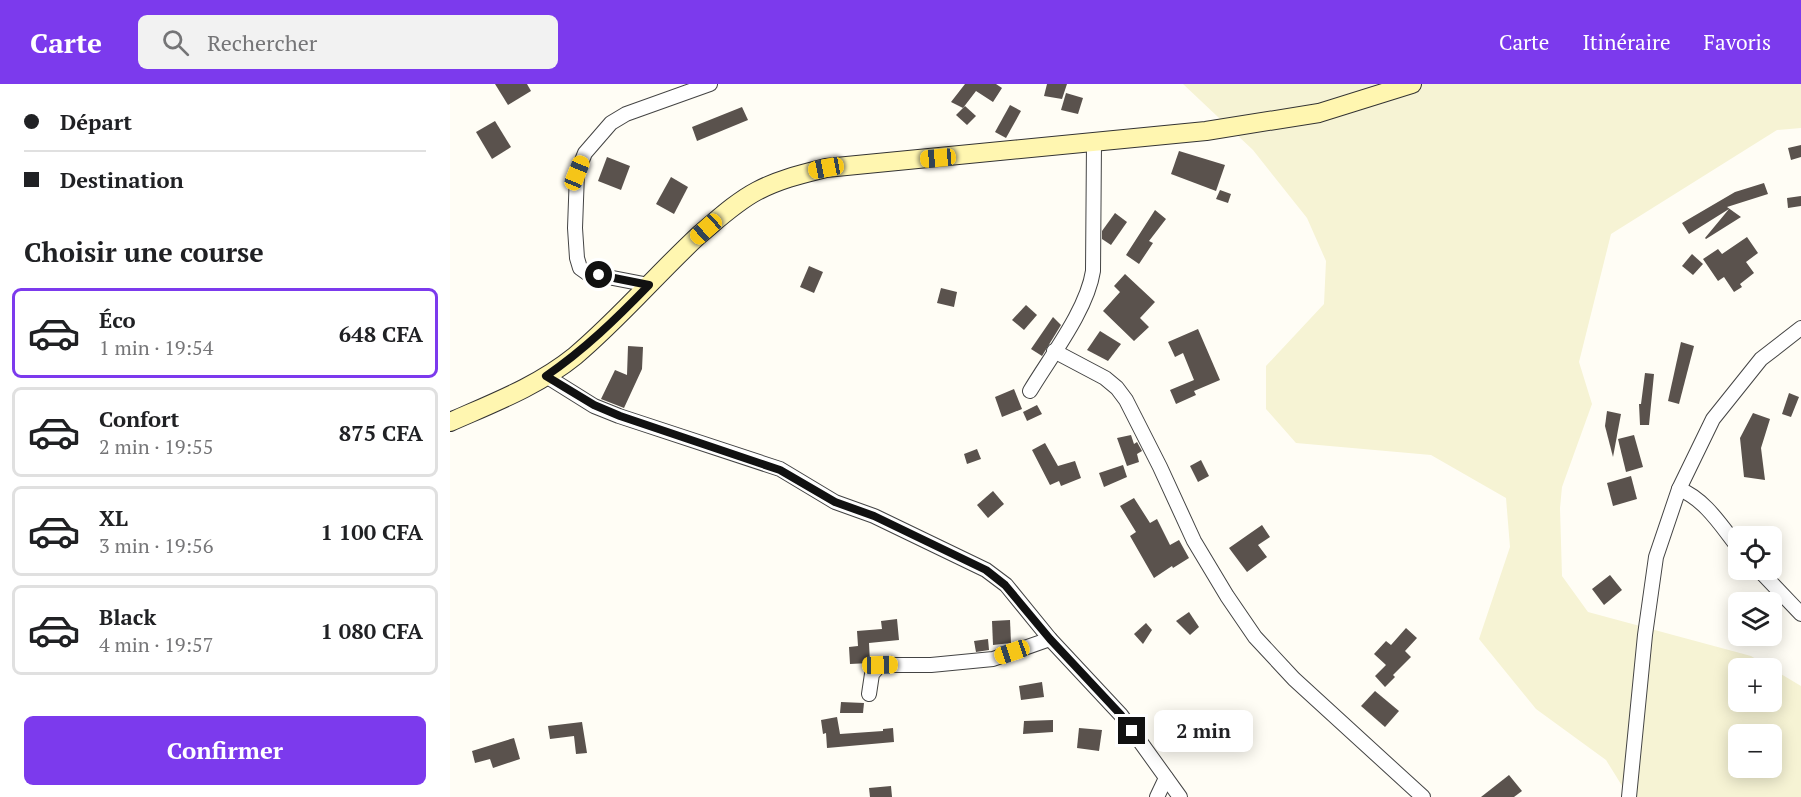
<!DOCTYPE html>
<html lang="fr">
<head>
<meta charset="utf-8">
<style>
	:root { --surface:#fff; --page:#f2f2f2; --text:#202124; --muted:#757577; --line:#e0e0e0; --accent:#7c3aed }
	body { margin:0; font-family:"PT Serif",serif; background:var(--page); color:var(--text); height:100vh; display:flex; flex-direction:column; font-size:22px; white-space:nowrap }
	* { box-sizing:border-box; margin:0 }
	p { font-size:20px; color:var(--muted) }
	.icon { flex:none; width:33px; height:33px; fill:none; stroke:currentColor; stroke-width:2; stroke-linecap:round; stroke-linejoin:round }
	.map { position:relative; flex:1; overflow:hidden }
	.panel { display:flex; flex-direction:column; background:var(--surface); width:450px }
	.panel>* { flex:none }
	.guide { display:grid; align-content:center; height:132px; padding:0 24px; background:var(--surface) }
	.buttons { position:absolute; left:1278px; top:442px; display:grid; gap:12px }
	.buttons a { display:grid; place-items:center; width:54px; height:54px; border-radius:9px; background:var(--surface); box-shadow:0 3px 15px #0003; font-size:30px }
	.end { position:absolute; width:27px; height:27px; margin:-14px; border:8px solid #111; background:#fff; box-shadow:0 0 0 3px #fff }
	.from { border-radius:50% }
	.bubble { position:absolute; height:42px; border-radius:9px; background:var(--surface); box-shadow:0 3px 15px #0003; font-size:20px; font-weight:600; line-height:42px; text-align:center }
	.car { position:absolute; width:18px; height:36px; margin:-18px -9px; border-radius:8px; box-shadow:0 0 4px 2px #0007; background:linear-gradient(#f5c518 24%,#345 0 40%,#f5c518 0 76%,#345 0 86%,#f5c518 0) }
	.guide b { display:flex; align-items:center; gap:21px; height:57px; font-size:22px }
	.guide b+b { border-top:2px solid var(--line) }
	.guide i { width:15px; height:15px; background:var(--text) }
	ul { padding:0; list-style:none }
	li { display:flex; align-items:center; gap:18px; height:90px; margin:0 12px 9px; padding:0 12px; border:3px solid var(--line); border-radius:9px }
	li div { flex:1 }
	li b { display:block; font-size:22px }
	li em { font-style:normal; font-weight:600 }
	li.on { border-color:var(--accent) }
	li>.icon { width:54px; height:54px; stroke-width:1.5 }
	h2 { padding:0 24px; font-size:27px; line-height:72px }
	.button { display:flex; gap:12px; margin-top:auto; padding:12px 24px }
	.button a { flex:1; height:69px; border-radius:9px; background:var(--accent); color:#fff; font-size:24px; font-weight:600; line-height:69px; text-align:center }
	header { display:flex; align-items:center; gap:36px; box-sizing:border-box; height:84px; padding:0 30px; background:var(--accent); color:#fff }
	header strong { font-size:28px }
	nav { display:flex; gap:33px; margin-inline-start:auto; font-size:21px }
	.search { width:420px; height:54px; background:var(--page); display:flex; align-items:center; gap:15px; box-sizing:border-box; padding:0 21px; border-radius:9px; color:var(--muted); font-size:22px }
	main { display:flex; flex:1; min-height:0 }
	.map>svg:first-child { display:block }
	.farmland { fill:#f6f3d4; fill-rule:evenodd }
	.building { fill:#5a524d }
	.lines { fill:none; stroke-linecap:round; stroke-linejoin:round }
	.street-casing { stroke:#444; stroke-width:16 }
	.secondary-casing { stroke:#333; stroke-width:20 }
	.street { stroke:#fff; stroke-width:14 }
	.secondary { stroke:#fff6b0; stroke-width:18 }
	.route { stroke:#111; stroke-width:8 }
</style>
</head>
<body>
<header>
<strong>Carte</strong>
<div class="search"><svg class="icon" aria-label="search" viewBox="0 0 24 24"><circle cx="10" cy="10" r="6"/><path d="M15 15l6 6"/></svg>Rechercher</div>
<nav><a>Carte</a><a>Itinéraire</a><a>Favoris</a></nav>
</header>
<main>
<section class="panel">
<div class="guide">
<b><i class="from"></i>Départ</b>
<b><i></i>Destination</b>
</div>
<h2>Choisir une course</h2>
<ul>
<li class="on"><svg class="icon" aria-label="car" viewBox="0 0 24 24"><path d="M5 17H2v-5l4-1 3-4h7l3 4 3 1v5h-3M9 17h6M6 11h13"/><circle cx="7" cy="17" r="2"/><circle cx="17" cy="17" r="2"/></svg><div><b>Éco</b><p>1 min · 19:54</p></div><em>648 CFA</em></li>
<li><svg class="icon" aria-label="car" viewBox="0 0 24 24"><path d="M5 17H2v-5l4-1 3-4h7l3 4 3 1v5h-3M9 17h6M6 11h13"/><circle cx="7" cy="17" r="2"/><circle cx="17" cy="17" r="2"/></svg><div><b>Confort</b><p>2 min · 19:55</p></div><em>875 CFA</em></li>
<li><svg class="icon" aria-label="car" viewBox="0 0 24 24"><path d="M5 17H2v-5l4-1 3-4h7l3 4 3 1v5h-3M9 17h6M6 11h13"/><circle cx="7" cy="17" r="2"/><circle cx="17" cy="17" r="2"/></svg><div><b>XL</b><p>3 min · 19:56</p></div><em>1 100 CFA</em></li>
<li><svg class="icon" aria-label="car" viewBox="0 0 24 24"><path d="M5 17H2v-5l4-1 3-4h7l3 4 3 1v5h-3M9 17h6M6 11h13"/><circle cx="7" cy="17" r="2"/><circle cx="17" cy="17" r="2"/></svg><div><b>Black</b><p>4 min · 19:57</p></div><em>1 080 CFA</em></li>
</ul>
<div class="button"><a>Confirmer</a></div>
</section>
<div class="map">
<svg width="1351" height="713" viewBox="0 0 1351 713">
	<rect width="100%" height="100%" fill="#fffdf5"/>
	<!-- farmland -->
	<path class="farmland" d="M733 0H1351V44L1327 46 1161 150 1129 278 1142 320 1112 403 1110 424 1112 492 1138 528 1301 572 1351 602V713H1179L1156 676 1086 625 1029 555 1060 463 1056 414 981 371 846 359 816 325V282L874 220 876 177 857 134 803 66ZM1288 585H1322V618H1288ZM1288 651H1322V684H1288Z"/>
	<!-- building -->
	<g class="building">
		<polygon points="45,0 77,0 81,7 58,21"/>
		<polygon points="515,0 546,0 552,4 543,18 526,7 513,24 501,18"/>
		<polygon points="597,0 617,0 612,15 594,12"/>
		<polygon points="616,9 633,14 628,30 611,26"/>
		<polygon points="560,21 571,27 556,54 545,48"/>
		<polygon points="515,22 526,32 517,41 506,31"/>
		<polygon points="292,23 298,36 247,57 242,43"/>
		<polygon points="45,37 61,63 42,75 26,48"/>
		<polygon points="1351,61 1351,73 1341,76 1338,64"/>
		<polygon points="729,67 775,81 766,107 721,90"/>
		<polygon points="157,73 180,82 171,106 148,97"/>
		<polygon points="221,93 238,103 224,130 206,120"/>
		<polygon points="1314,99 1318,110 1277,123 1291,133 1256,155 1255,154 1279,125 1239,150 1232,139 1285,108"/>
		<polygon points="770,106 781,110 778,119 766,115"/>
		<polygon points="1351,112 1351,122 1338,124 1337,114"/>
		<polygon points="705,126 716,135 699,157 703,159 689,180 676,171"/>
		<polygon points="665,129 677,138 661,161 652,155 652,147"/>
		<polygon points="1297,153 1308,169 1296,178 1304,189 1290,200 1292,203 1284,208 1274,193 1268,197 1253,175 1268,165 1272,170"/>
		<polygon points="1242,170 1253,180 1243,191 1232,182"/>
		<polygon points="359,182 373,188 364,209 350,203"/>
		<polygon points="675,190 705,218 690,234 699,243 684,257 653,227 670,208 664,202"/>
		<polygon points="491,204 507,208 504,223 487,219"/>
		<polygon points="576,221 587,231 574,246 562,236"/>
		<polygon points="603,233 611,241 592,272 581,265"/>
		<polygon points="748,245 770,296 744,307 746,311 726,320 720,306 744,296 733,269 725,273 718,258"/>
		<polygon points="650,247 671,260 658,277 637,266"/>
		<polygon points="1231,258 1244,262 1229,320 1218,317"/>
		<polygon points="178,262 193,263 192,285 174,324 151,315 165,286 177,291"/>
		<polygon points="1195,289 1204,290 1199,341 1190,341 1189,320 1191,320"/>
		<polygon points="564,305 572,325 552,333 545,313"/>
		<polygon points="1339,309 1349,313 1341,333 1332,330"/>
		<polygon points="587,321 592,330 577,337 573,328"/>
		<polygon points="1157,327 1171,330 1163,373 1155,342"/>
		<polygon points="1303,329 1320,335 1311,364 1315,396 1294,393 1290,354"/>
		<polygon points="681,351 684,360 687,358 692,367 687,370 689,378 677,382 667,354"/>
		<polygon points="1184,351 1193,383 1176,388 1168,355"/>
		<polygon points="595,359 608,382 625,377 631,394 611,402 609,397 600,401 582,366"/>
		<polygon points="527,365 531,375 517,380 514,370"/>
		<polygon points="751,376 759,392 748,398 740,382"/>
		<polygon points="673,381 677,393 654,403 649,389"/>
		<polygon points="1181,392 1187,415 1163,422 1157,399"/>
		<polygon points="543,407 554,420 538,434 527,421"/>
		<polygon points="684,414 700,439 707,435 720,461 729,456 739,474 723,484 722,482 704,494 680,452 686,448 670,422"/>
		<polygon points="812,441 820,453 808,461 817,473 797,488 779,464"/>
		<polygon points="1160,491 1172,506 1154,521 1142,505"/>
		<polygon points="739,528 749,543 740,551 726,537"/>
		<polygon points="447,535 449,556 419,559 420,579 400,580 399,563 408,562 407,547 432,545 431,537"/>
		<polygon points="560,536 561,559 543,561 542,537"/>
		<polygon points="696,539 702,546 693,560 684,550"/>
		<polygon points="956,544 967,554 955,567 961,573 943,591 945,593 935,603 925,592 936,581 924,570 936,557 941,561"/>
		<polygon points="538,555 539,566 526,568 524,557"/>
		<polygon points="592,598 594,613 571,616 569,602"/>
		<polygon points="925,607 949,627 935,643 911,622"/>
		<polygon points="391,618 414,619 413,629 390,629"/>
		<polygon points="387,633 390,650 433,647 433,645 443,644 444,658 377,664 376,649 373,650 371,636"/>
		<polygon points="603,636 603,648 573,650 574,637"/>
		<polygon points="132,638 137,669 126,670 124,652 100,655 98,642"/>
		<polygon points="629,644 652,646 649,667 627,664"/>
		<polygon points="64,654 70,675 43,684 40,675 25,679 22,667"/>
		<polygon points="1059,691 1072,707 1064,713 1031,713"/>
		<polygon points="441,702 442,713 420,713 419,704"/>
	</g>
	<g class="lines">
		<!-- street casing -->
		<g class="street-casing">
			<g id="street">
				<polyline points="199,201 137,189 130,184 127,174 125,144 127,89 135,69 161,39 176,30 260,0"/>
				<polyline points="604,267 655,294 667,304 676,316 710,383 744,457 777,512 805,553 844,595 973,713"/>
				<polyline points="96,292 144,322 169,332 330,385 385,418 424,432 536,486 556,501 600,555 671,631 730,713"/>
				<path d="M580 307C601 272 637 226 643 187L644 59"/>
				<path d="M1229 405C1255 415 1272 443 1288 463"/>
				<polyline points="1309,486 1351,530"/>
				<polyline points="419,610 422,590 430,581 481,581 543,575 600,555"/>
				<polyline points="707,713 716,694"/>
				<polyline points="1179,713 1195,551 1206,473 1229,405 1263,335 1311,275 1351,244"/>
			</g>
		</g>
		<!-- secondary casing -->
		<g class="secondary-casing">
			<path id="secondary" d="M0 338C43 319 88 302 125 272 169 235 207 190 249 151 267 136 286 118 307 107 330 95 352 90 376 84L756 47 869 29 962 0"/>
		</g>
		<!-- street -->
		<use href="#street" class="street"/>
		<!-- secondary -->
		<use href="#secondary" class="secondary"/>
	</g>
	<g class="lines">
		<!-- route -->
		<path class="route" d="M149 191 199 201C166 235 134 266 96 292L144 321 170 332 330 386 385 418 424 432 536 486 555 501 600 555 671 631 682 647"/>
	</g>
</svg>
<div class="buttons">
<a><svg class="icon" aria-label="locate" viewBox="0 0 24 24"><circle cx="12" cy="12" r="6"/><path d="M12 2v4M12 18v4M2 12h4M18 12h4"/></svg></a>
<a><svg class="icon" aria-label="layers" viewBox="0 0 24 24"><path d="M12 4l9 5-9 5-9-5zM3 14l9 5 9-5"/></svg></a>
<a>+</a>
<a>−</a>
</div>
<i class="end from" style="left:149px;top:191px"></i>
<i class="end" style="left:682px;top:647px"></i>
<div class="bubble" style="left:704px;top:626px;width:99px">2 min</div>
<i class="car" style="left:488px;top:74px;rotate:265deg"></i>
<i class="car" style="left:376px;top:84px;rotate:259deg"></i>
<i class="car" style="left:127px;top:89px;rotate:22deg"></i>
<i class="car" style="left:256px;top:145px;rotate:228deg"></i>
<i class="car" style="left:562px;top:568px;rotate:251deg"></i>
<i class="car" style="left:430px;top:581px;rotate:89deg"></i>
</div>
</main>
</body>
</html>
